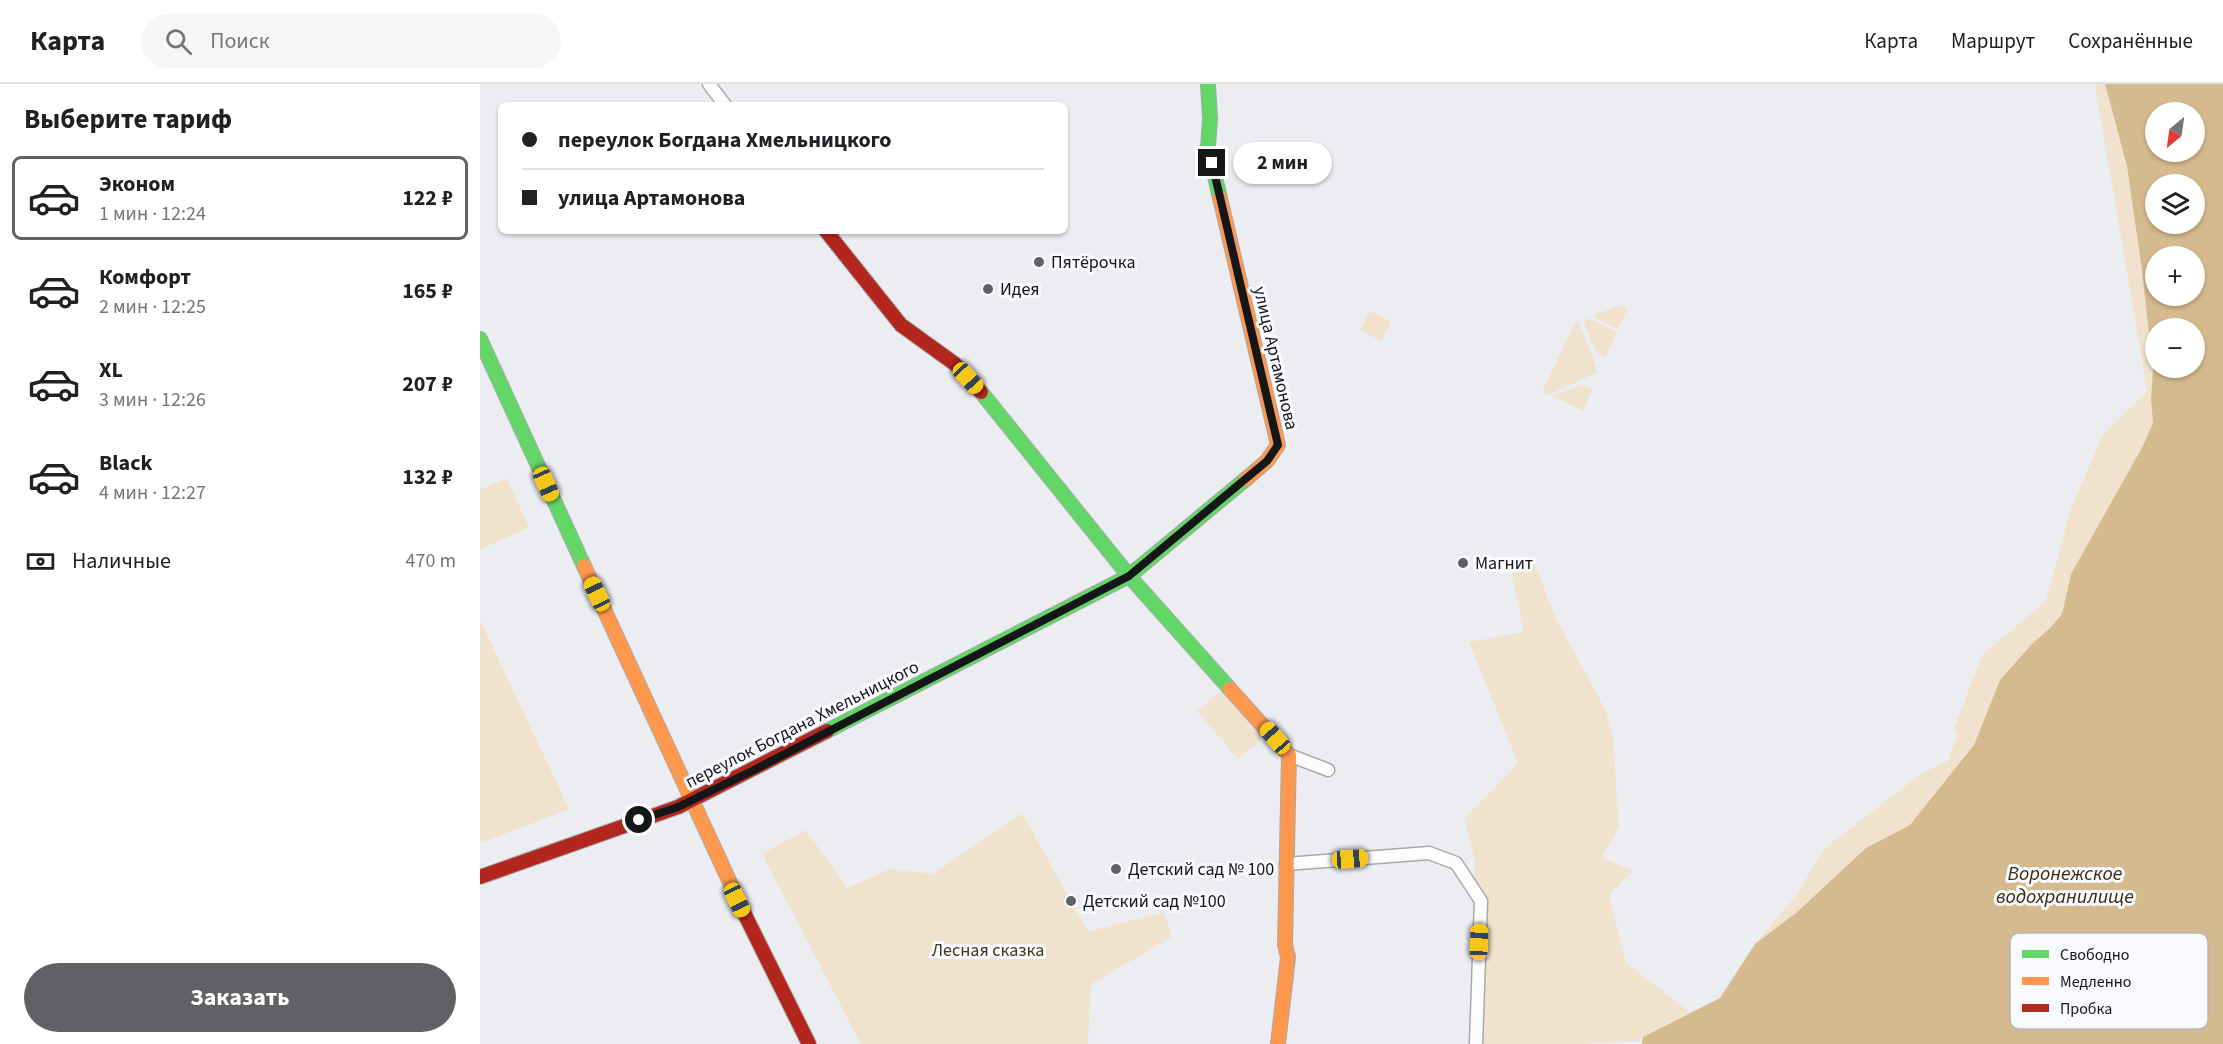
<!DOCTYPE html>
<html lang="ru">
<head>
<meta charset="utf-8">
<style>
	:root { --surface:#fff; --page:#f6f6f6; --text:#202124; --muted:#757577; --line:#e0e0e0; --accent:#606164 }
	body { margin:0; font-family:"Source Sans 3",sans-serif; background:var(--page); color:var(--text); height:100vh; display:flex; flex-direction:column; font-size:22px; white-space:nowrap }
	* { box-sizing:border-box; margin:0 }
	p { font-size:20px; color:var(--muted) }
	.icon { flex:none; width:33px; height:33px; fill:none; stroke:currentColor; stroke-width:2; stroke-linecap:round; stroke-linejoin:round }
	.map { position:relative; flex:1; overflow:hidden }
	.details { display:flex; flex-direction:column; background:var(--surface); width:480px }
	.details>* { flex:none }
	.guide { position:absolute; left:18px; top:18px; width:570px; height:132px; border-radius:9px; box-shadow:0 2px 4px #0004; display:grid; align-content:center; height:132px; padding:0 24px; background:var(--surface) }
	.needle { width:39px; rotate:209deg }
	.buttons { position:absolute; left:1665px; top:18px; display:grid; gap:12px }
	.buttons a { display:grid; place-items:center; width:60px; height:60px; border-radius:50%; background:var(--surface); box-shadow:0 2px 4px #0004; font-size:30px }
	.end { position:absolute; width:27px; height:27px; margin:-14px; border:8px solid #151618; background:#fff; box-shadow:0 0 0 3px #fff }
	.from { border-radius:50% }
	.bubble { position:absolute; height:42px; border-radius:21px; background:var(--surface); box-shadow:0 2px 4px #0004; font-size:20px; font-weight:700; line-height:42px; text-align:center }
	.car { position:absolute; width:18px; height:36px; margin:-18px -9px; border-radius:8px; box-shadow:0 0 4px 2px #0007; background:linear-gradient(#f5c518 24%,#345 0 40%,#f5c518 0 76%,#345 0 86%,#f5c518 0) }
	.guide b { display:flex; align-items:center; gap:21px; height:57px; font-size:22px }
	.guide b+b { border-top:2px solid var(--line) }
	.guide i { width:15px; height:15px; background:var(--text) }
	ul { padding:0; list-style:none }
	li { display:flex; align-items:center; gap:18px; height:84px; margin:0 12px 9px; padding:0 12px; border:3px solid transparent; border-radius:9px }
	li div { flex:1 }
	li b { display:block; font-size:22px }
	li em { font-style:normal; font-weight:700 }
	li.on { border-color:var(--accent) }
	li>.icon { width:54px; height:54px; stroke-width:1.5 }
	h2 { padding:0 24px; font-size:27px; line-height:72px }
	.pay { display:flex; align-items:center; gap:15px; height:66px; padding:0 24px; font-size:22px }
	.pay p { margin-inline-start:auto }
	.action { display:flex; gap:12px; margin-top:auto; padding:12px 24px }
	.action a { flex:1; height:69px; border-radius:36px; background:var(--accent); color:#fff; font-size:24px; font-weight:700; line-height:69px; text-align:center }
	header { display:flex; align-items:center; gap:36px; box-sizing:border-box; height:84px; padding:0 30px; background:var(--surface); border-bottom:2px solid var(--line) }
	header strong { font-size:28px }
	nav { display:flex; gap:33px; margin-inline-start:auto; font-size:21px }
	.search { width:420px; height:54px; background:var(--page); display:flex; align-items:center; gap:15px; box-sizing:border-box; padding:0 21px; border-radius:33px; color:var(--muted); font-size:22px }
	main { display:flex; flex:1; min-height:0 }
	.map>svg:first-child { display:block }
	.green { fill:#f0e2cd }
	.water { fill:#d5ba8f; fill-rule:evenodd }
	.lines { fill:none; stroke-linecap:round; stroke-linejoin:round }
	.street-casing { stroke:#a8a9ab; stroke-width:15 }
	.fast-casing { stroke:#a8a9ab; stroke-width:16 }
	.slow-casing { stroke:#a8a9ab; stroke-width:16 }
	.jam-casing { stroke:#a8a9ab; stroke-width:16 }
	.street { stroke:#fcfcfd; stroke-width:12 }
	.fast { stroke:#63d668; stroke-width:14 }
	.slow { stroke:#ff974d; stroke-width:14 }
	.jam { stroke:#b3261e; stroke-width:14 }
	.route { stroke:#151618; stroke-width:8 }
	.poi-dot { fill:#606164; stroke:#f8fafe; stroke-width:2 }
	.labels { text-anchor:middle; stroke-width:6; stroke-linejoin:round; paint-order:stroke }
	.poi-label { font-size:18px; fill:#151618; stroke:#f8fafe; text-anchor:start }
	.street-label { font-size:18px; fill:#151618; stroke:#f8fafe }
	.park-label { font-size:18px; fill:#463518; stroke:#f8fafe }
	.water-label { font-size:20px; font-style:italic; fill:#39290c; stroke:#f8fafe }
	.key { fill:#f8fafe; stroke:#b4b6b9; stroke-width:1.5 }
	.key-label { font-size:16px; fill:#151618 }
</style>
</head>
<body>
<header>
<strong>Карта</strong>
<div class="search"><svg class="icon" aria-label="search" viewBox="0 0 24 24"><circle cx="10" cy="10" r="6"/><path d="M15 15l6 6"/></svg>Поиск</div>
<nav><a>Карта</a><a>Маршрут</a><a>Сохранённые</a></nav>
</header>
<main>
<section class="details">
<h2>Выберите тариф</h2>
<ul>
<li class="on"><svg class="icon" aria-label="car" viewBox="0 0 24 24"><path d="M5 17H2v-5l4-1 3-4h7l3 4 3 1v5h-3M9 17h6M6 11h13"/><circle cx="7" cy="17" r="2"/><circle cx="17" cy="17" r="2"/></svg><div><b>Эконом</b><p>1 мин · 12:24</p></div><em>122 ₽</em></li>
<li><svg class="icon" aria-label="car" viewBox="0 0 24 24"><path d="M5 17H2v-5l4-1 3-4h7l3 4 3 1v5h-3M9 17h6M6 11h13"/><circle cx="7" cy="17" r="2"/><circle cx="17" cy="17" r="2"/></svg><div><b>Комфорт</b><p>2 мин · 12:25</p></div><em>165 ₽</em></li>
<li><svg class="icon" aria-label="car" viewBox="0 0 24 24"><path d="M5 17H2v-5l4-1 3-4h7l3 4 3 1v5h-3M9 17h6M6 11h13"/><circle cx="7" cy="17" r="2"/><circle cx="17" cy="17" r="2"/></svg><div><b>XL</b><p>3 мин · 12:26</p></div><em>207 ₽</em></li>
<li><svg class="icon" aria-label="car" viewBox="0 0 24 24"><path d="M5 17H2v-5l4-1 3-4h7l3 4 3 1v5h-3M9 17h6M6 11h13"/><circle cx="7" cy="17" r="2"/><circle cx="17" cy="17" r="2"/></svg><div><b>Black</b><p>4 мин · 12:27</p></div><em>132 ₽</em></li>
</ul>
<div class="pay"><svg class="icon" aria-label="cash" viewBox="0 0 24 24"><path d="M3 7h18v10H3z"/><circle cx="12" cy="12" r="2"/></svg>Наличные<p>470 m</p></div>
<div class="action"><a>Заказать</a></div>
</section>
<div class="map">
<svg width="1743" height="960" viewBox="0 0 1743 960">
	<rect width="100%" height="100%" fill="#ecedf0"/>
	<!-- green -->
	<g class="green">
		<polygon points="1615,0 1625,0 1647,82 1668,235 1673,285 1671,316 1673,339 1663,362 1591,490 1582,530 1570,544 1552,560 1520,596 1494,661 1469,694 1430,741 1386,764 1316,829 1275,860 1315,813 1345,764 1442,689 1468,677 1477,652 1474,644 1503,570 1566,517 1592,422 1623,350 1667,307"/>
		<polygon points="1142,221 1148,224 1138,245 1115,234 1117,230"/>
		<polygon points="890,227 911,238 901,257 880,246"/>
		<polygon points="1107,234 1137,248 1125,273 1117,269 1104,240"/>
		<polygon points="1096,237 1099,239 1118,288 1068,311 1062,308"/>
		<polygon points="1102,301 1113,305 1103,327 1072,312"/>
		<polygon points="27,394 49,444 0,465 0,406"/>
		<polygon points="1053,476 1077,537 1125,625 1133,653 1139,743 1122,773 1152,787 1129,811 1146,879 1210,928 1163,953 1159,957 1095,960 1001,960 994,853 995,779 985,734 1038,679 989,558 1044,548 1032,490"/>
		<polygon points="0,536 89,725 1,759 0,756"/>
		<polygon points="743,606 783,654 758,675 717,627"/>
		<polygon points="542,729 608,848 684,828 692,853 611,900 608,960 381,960 282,770 326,746 367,804 410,785 453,790"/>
	</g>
	<!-- water -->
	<path class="water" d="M1625 0H1743V960H1162L1163 953 1240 914 1275 860 1316 829 1386 764 1430 741 1494 661 1520 596 1552 560 1570 544 1582 530 1591 490 1663 362 1673 339 1671 316 1673 285 1662 187 1647 82ZM1676 28H1714V68H1676ZM1676 100H1714V140H1676ZM1676 172H1714V212H1676ZM1676 244H1714V284H1676Z"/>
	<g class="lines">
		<!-- street casing -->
		<g class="street-casing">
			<g id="street">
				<polyline points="229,0 245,21"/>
				<polyline points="809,671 848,686"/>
				<polyline points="806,780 949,769 976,779 1001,817 996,960"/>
			</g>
		</g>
		<!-- fast casing -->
		<g class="fast-casing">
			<g id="fast">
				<polyline points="728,0 730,35 728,63 740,114"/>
				<polyline points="0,255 104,482"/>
				<polyline points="501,308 649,492 750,605"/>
				<polyline points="347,647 649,492 766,395"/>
			</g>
		</g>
		<!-- slow casing -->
		<g class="slow-casing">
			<g id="slow">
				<polyline points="740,114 798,361 787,377 766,395"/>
				<polyline points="104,482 265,831"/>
				<polyline points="750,605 809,671 805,861 808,873 798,960"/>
			</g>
		</g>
		<!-- jam casing -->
		<g class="jam-casing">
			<g id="jam">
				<polyline points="346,147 421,241 475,280 501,308"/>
				<polyline points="0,793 198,723 347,647"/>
				<polyline points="265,831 329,960"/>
			</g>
		</g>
		<!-- street -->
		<use href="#street" class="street"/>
		<!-- fast -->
		<use href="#fast" class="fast"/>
		<!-- slow -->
		<use href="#slow" class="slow"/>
		<!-- jam -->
		<use href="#jam" class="jam"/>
	</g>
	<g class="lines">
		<!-- route -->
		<polyline class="route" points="159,736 198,723 272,687 649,492 787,377 798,361 732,79"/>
	</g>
	<!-- markers -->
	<g class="poi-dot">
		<circle cx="559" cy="178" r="6"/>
		<circle cx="508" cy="205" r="6"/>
		<circle cx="983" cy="479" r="6"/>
		<circle cx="636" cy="785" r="6"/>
		<circle cx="591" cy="817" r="6"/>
	</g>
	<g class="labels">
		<!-- poi labels -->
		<g class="poi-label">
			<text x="571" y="184">Пятёрочка</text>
			<text x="520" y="211">Идея</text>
			<text x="995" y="485">Магнит</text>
			<text x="648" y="791">Детский сад № 100</text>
			<text x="603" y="823">Детский сад №100</text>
		</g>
		<!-- street labels -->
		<g class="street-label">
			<text transform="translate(796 274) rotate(77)" y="6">улица Артамонова</text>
			<text transform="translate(322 640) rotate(-27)" y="6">переулок Богдана Хмельницкого</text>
		</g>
		<!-- park labels -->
		<g class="park-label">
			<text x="508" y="872">Лесная сказка</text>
		</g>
		<!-- water labels -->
		<g class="water-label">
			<text x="1585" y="796">Воронежское<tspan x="1585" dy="23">водохранилище</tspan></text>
		</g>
	</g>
	<!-- legend -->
	<rect x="1530" y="849" width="198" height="96" rx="9" class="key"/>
	<rect x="1542" y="866" width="27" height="8" fill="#63d668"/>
	<rect x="1542" y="893" width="27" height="8" fill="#ff974d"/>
	<rect x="1542" y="920" width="27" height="8" fill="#b3261e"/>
	<g class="key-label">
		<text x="1580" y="876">Свободно</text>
		<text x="1580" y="903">Медленно</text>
		<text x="1580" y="930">Пробка</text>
	</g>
</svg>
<div class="buttons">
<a><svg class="needle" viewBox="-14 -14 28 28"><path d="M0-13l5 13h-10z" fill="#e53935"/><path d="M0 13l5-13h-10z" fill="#757577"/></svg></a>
<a><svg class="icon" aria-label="layers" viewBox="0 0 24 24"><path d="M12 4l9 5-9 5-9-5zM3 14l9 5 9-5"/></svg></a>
<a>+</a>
<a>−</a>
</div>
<i class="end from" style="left:159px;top:736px"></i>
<i class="end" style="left:732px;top:79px"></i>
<div class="bubble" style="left:753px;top:58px;width:99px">2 мин</div>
<i class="car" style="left:488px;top:294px;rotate:137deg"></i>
<i class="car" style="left:66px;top:400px;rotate:156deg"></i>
<i class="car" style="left:117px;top:510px;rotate:335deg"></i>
<i class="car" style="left:795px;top:654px;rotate:319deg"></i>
<i class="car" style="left:870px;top:775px;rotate:86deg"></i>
<i class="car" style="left:257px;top:816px;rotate:155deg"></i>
<i class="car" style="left:999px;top:858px;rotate:2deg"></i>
<div class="guide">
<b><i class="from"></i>переулок Богдана Хмельницкого</b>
<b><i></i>улица Артамонова</b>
</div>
</div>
</main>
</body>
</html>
